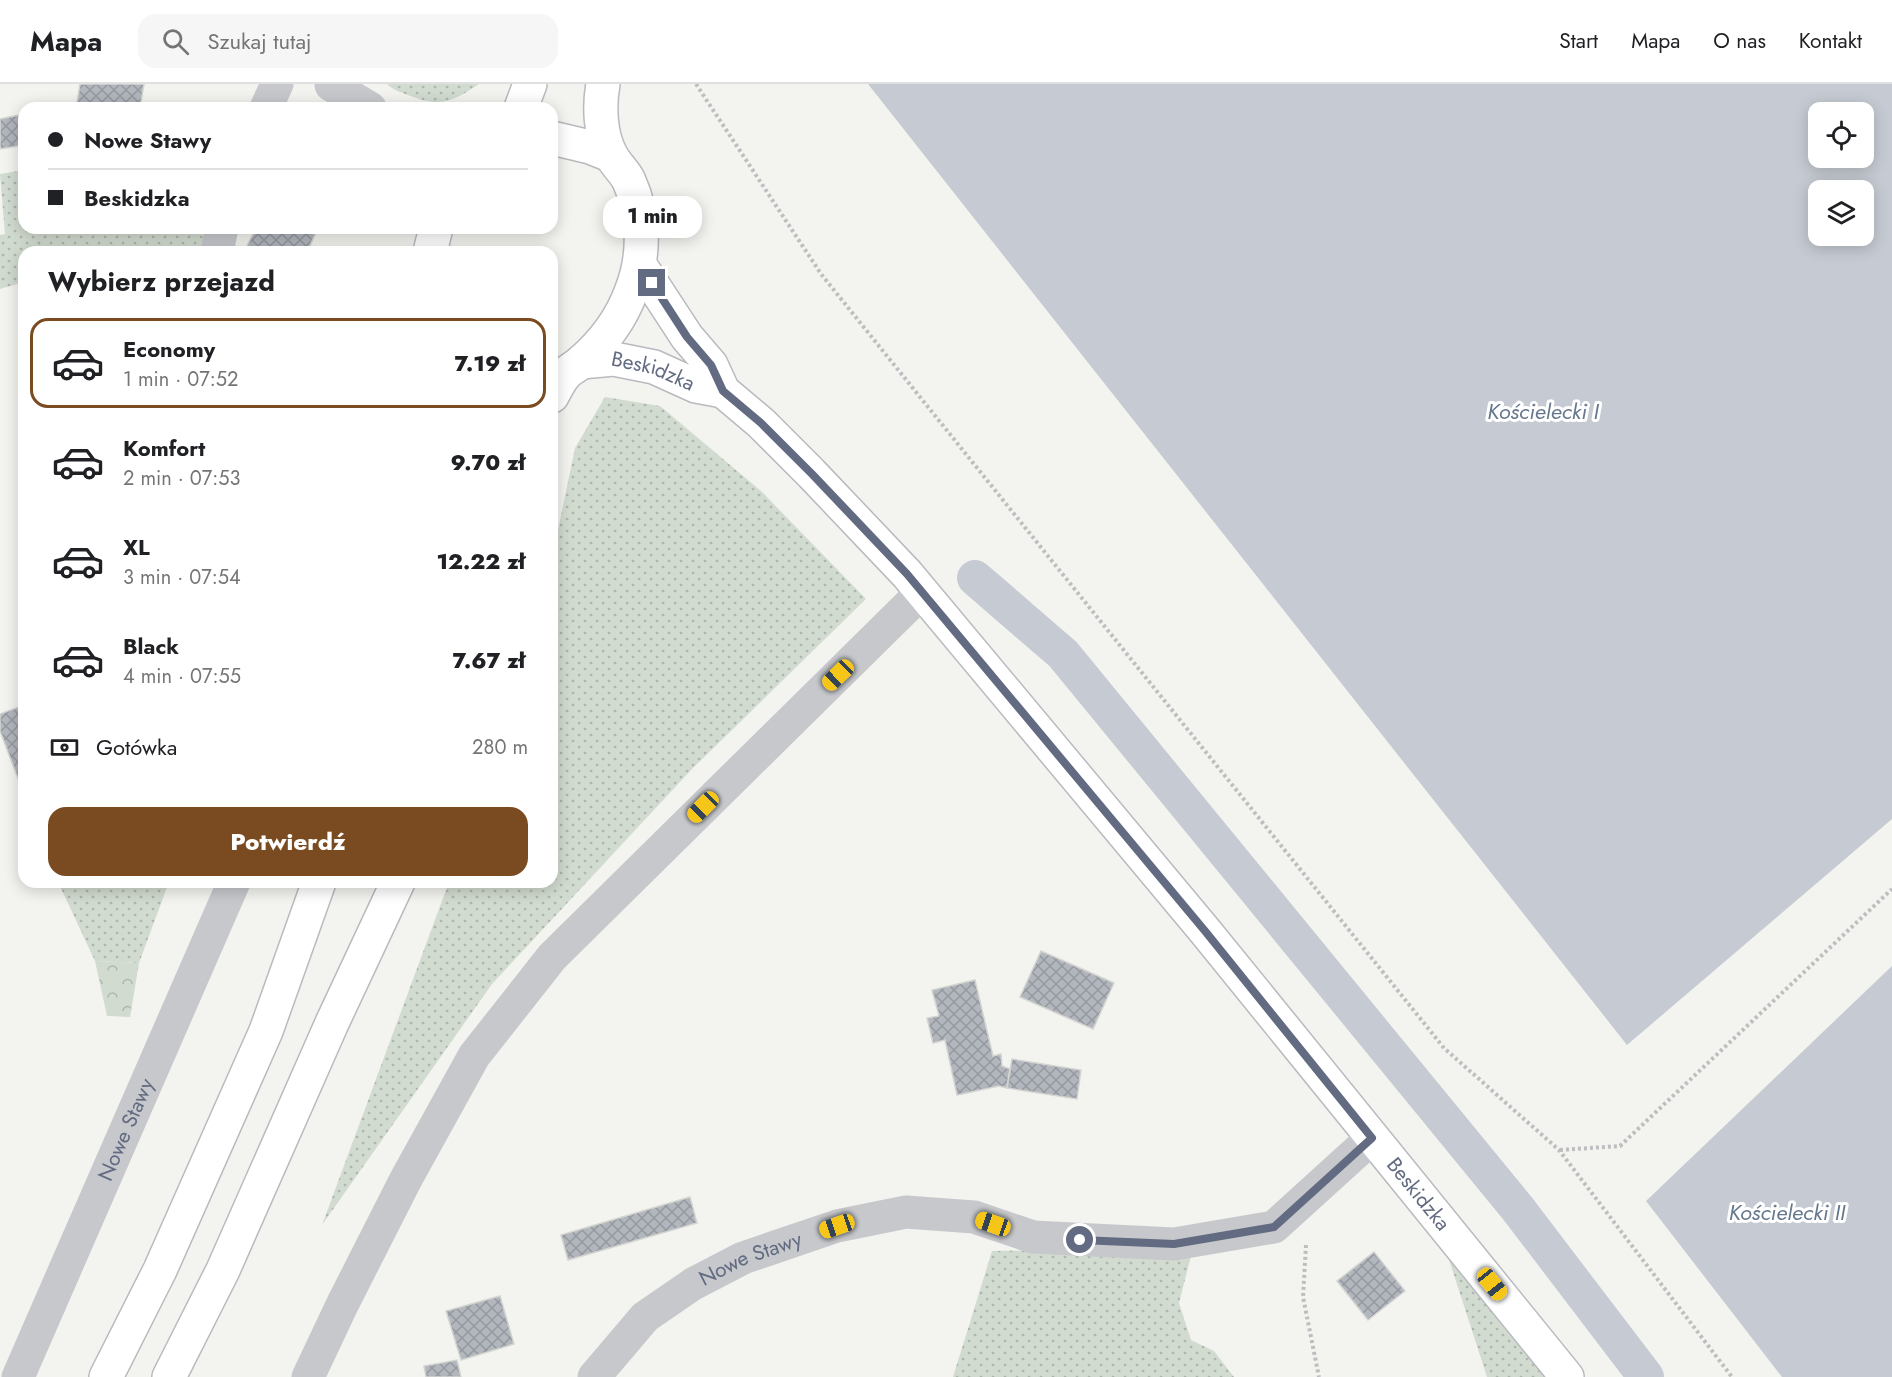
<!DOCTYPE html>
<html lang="pl">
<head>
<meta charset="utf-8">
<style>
	:root { --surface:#fff; --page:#f6f6f6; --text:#202124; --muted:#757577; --line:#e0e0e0; --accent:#7a4b20 }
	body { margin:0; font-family:Jost,sans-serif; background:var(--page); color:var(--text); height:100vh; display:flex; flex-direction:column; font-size:22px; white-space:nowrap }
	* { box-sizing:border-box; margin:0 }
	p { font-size:20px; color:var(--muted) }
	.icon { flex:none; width:33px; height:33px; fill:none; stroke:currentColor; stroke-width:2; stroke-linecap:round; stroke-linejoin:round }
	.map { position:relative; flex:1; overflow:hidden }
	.details { position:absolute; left:18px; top:162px; width:540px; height:642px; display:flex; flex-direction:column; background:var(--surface); border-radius:18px; box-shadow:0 3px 15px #0003 }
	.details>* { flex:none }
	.top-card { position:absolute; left:18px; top:18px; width:540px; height:132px; border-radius:18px; box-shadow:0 3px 15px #0003; display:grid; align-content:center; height:132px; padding:0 30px; background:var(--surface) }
	.fabs { position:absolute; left:1808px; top:18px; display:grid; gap:12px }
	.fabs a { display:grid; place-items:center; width:66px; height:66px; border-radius:12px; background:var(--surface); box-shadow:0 3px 15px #0003; font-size:30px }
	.end { position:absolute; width:27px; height:27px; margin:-14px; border:8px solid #626b81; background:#fff; box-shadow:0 0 0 3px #fff }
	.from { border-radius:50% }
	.bubble { position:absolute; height:42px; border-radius:18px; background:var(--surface); box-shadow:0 3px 15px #0003; font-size:20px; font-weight:800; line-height:42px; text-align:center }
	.car { position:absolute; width:18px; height:36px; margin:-18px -9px; border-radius:8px; box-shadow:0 0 4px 2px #0007; background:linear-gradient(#f5c518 24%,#345 0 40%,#f5c518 0 76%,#345 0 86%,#f5c518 0) }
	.top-card b { display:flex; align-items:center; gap:21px; height:57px; font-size:22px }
	.top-card b+b { border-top:2px solid var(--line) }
	.top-card i { width:15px; height:15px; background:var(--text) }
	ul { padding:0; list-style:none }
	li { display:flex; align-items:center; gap:18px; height:90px; margin:0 12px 9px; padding:0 18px; border:3px solid transparent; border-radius:18px }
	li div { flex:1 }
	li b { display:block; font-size:22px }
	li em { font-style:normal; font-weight:800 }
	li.selected { border-color:var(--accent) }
	li>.icon { width:54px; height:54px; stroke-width:1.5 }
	h2 { padding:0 30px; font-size:27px; line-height:72px }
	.pay { display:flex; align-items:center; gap:15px; height:66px; padding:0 30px; font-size:22px }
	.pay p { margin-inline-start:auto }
	.action { display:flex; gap:12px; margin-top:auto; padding:12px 30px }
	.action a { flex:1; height:69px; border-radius:18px; background:var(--accent); color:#fff; font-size:24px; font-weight:800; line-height:69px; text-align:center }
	header { display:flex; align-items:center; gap:36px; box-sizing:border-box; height:84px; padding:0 30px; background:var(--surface); border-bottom:2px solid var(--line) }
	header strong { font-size:28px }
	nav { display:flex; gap:33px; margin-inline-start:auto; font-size:21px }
	.search { width:420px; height:54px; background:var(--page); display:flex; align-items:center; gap:15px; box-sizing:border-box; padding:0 21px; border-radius:18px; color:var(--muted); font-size:22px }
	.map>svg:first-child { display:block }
	.grass { fill:url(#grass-dots) }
	.forest { fill:url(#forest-crowns) }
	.water { fill:#c6cbd3; fill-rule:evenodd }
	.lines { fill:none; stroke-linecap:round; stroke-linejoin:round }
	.canal { stroke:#c6cbd3; stroke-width:36 }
	.building { fill:url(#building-cross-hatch); stroke:#d4d5d2; stroke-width:1.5 }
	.major-casing { stroke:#b8babf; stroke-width:36 }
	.path { stroke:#bdbec0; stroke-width:4; stroke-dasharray:3 3; stroke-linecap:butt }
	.minor { stroke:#c6c8cc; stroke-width:33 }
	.major { stroke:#fff; stroke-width:33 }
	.route { stroke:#626b81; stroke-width:8 }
	.labels { text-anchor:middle; stroke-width:6; stroke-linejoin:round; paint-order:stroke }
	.street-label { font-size:21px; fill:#626b81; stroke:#fff }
	.water-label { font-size:22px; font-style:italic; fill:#66788d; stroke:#fff }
</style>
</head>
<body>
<header>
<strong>Mapa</strong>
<div class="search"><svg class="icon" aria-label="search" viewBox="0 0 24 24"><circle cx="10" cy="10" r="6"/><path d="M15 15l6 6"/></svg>Szukaj tutaj</div>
<nav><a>Start</a><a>Mapa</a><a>O nas</a><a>Kontakt</a></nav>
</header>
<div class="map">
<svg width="1892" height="1293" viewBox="0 0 1892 1293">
	<defs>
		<pattern id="grass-dots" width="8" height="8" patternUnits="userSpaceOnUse" patternTransform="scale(1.5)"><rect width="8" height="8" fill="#d2dbd0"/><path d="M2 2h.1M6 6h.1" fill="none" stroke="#aeb6ae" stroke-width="1.8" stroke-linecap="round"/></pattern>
		<pattern id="forest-crowns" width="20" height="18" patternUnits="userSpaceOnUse" patternTransform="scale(1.5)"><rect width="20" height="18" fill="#d2dbd0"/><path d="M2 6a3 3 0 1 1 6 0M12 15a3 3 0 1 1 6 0" fill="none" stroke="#aeb6ae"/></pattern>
		<pattern id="building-cross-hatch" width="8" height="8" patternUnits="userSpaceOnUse" patternTransform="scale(1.5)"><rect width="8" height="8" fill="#b2b6bd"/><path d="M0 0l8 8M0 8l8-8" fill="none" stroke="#94989f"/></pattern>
	</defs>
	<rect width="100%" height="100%" fill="#f3f4ef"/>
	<!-- grass -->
	<g class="grass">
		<path d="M387 0H479C453 18 439 24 408 11 400 8 393 6 387 0Z"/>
		<polygon points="24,86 24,144 212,144 204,168 24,168 24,198 0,205 0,151 5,150 0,90"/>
		<polygon points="605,313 660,322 761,407 866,515 692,685 492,900 322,1141 449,798 552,798 552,475 575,364"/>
		<polygon points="58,798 169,798 139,879 95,877"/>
		<polygon points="1442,1154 1547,1293 1487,1293"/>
		<polygon points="1193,1164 1179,1219 1191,1256 1214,1267 1234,1293 953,1293 992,1167"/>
	</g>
	<!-- forest -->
	<polygon class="forest" points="95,877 139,879 130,933 107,932"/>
	<!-- water -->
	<g class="water">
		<path d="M868 0H1892V735L1627 961ZM1818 28H1863V74H1818ZM1818 106H1863V152H1818Z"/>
		<polygon points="1892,882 1892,1293 1782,1293 1646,1117"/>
	</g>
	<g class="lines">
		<!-- canal -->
		<polyline class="canal" points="975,494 1063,570 1518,1125 1646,1293"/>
	</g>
	<!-- building -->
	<g class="building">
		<polygon points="80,0 144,0 140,24 76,24"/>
		<polygon points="24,30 24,61 0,65 0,35"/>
		<polygon points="256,144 318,144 307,168 254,168 246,164"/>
		<polygon points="24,621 24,695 19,697 0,647 0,630"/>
		<polygon points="1041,867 1114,899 1093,945 1020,913"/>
		<polygon points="975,896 993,972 1001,970 1002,982 1010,985 1007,1004 999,1002 957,1011 945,956 933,959 927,934 939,932 932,906"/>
		<polygon points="1012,975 1081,986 1077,1015 1007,1004"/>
		<polygon points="690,1113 697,1139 568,1176 561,1151"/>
		<polygon points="1374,1168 1405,1207 1368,1236 1337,1197"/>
		<polygon points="500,1212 514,1260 461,1276 446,1227"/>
		<polygon points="457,1276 461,1293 426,1293 424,1282"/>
	</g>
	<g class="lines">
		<!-- major casing -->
		<g class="major-casing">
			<g id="major">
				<polyline points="521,24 530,0"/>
				<polyline points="552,54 590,63 610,71"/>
				<polyline points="430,168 436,144"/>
				<path id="s3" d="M640 181 687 253 711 281 723 307 761 339 812 390 907 490 1205 847 1567 1293"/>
				<path id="s4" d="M581 278 614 275 654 283 696 302 723 307"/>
				<path d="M552 312C556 305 559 298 564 292 568 286 576 283 581 278 603 259 621 235 631 208 645 173 645 132 629 97 625 88 616 81 611 71 600 51 599 22 603 0"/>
				<polyline points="106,1293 160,1186 266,947 319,798"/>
				<polyline points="169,1293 223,1186 332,939 398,798"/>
			</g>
		</g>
		<!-- path -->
		<g class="path">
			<polyline points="696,0 821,190 1444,964 1559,1066 1732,1293"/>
			<polyline points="1560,1066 1620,1062 1892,805"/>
			<polyline points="1306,1161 1303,1213 1319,1293"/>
		</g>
		<!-- minor -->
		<g class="minor">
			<polyline points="331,1 370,24"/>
			<polyline points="266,24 277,0"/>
			<polyline points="217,168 222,144"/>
			<path id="s1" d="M18 1293 234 798"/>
			<polyline points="308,1293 343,1219 406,1095 474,972 552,873 922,508"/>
			<path id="s2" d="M594 1293 645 1233 693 1200 743 1174 837 1142 906 1128 974 1133 1033 1153 1174 1160 1274 1143 1372 1054"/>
		</g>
		<!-- major -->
		<use href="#major" class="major"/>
	</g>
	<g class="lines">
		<!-- route -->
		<polyline class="route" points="652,199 687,253 711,281 723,307 761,339 812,390 907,490 1205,847 1372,1054 1274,1143 1174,1160 1080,1156"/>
	</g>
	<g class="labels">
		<!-- street labels -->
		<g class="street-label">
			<text dy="7" stroke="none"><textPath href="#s4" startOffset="74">Beskidzka</textPath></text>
			<text dy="7" stroke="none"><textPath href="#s1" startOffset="270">Nowe Stawy</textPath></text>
			<text dy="7" stroke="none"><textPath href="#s3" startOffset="1215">Beskidzka</textPath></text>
			<text dy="7" stroke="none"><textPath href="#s2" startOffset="200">Nowe Stawy</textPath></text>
		</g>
		<!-- water labels -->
		<g class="water-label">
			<text x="1543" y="335">Kościelecki I</text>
			<text x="1787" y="1136">Kościelecki II</text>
		</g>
	</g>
</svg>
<div class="fabs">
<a><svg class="icon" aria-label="locate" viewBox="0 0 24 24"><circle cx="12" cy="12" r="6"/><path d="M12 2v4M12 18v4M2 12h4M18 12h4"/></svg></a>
<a><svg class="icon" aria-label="layers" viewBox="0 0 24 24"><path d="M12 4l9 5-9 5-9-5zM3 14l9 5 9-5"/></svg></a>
</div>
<i class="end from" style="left:1080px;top:1156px"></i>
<i class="end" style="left:652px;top:199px"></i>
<div class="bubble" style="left:603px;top:112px;width:99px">1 min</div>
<i class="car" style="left:838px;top:591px;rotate:226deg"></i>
<i class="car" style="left:703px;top:723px;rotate:225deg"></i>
<i class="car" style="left:993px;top:1140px;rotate:289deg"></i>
<i class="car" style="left:837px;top:1142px;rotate:251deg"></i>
<i class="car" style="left:1492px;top:1200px;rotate:141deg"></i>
<div class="top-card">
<b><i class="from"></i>Nowe Stawy</b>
<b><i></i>Beskidzka</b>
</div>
<section class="details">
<h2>Wybierz przejazd</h2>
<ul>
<li class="selected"><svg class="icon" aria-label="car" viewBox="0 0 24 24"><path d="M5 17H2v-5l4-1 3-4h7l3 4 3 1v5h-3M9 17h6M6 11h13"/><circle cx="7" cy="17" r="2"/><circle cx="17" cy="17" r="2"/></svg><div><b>Economy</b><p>1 min · 07:52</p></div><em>7.19 zł</em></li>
<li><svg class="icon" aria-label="car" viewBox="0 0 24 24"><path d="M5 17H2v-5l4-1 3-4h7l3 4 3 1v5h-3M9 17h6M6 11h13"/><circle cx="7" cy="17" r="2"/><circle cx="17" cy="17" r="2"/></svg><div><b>Komfort</b><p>2 min · 07:53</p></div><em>9.70 zł</em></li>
<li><svg class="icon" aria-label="car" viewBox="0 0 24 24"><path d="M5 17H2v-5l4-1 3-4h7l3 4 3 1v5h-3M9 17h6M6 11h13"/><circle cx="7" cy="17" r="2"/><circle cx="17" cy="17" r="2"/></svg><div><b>XL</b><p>3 min · 07:54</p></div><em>12.22 zł</em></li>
<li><svg class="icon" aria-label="car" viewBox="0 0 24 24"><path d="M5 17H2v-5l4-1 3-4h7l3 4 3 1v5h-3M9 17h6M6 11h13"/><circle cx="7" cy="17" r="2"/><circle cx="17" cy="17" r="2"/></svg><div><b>Black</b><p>4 min · 07:55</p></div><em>7.67 zł</em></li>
</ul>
<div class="pay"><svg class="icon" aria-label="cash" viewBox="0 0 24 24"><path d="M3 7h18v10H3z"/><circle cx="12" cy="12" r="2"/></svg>Gotówka<p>280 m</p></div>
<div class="action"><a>Potwierdź</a></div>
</section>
</div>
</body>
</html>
